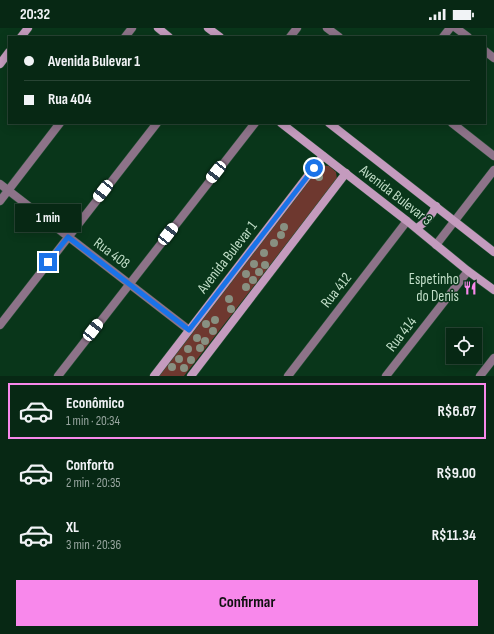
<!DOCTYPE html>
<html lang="pt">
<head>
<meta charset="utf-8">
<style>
	:root { --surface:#072814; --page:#153422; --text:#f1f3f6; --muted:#98a6a0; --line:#284434; --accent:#f888eb }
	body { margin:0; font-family:"Sofia Sans Condensed",sans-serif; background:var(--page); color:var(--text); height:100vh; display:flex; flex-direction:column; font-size:15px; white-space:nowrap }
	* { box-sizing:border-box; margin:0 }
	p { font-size:13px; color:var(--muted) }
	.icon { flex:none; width:22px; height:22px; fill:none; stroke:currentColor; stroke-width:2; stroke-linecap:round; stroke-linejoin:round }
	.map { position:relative; height:348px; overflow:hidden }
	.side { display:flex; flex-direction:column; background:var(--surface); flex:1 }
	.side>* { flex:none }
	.top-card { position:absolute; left:8px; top:8px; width:478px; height:88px; border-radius:0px; box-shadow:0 2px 10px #0003,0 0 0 1px var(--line); display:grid; align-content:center; height:88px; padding:0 16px; background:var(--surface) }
	.controls { position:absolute; left:446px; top:300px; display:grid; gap:8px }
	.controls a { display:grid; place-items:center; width:36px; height:36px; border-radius:0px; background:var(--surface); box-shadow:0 2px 10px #0003,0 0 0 1px var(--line); font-size:20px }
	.end { position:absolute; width:18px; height:18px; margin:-9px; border:5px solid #1a73e8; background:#fff; box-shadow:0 0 0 2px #fff }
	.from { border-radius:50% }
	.bubble { position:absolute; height:28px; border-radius:0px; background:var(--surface); box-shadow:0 2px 10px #0003,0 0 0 1px var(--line); font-size:13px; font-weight:700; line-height:28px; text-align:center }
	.car { position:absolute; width:12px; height:24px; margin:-12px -6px; border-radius:5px; box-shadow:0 0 3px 1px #0007; background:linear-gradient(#fff 24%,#345 0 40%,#fff 0 76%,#345 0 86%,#fff 0) }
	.top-card b { display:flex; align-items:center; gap:14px; height:38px; font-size:15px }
	.top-card b+b { border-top:1px solid var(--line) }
	.top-card i { width:10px; height:10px; background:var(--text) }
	ul { padding:7px 0 0; list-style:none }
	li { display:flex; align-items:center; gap:12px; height:56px; margin:0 8px 6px; padding:0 8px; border:2px solid transparent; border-radius:0px }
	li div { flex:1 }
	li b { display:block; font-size:15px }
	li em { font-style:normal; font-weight:700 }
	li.current { border-color:var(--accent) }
	li>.icon { width:36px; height:36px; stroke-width:1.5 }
	.action { display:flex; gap:8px; margin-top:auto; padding:8px 16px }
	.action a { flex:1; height:46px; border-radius:0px; background:var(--accent); color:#111; font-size:16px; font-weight:700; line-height:46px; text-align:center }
	.status { display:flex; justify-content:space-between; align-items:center; height:28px; padding:0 20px; background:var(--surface); direction:ltr }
	.status svg { height:11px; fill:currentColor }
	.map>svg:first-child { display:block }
	.green { fill:#6e382f }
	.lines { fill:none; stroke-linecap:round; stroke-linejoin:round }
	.street-casing { stroke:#2a5439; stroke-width:9 }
	.secondary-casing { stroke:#2a5439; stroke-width:9 }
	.street { stroke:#8d7389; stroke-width:8 }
	.secondary { stroke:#c49bbe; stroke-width:8 }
	.tree { fill:#889081 }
	.route { stroke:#1a73e8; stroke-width:5 }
	.labels { text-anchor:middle; stroke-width:3; stroke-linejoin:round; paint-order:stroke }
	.street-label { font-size:15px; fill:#bfdcc6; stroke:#09361a }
	.poi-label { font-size:15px; fill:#bfdcc6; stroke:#09361a; text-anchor:end }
</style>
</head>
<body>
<div class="status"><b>20:32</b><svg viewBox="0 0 49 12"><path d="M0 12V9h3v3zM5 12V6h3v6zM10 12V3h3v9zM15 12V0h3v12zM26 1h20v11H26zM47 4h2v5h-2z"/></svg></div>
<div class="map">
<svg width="494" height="348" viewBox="0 0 494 348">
	<rect width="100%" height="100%" fill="#09361a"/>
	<!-- green -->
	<polygon class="green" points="320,137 329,138 336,144 337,151 184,348 158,348"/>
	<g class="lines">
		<!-- street casing -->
		<g class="street-casing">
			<g id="street">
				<polyline points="327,0 339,9"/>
				<polyline points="456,0 468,9"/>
				<polyline points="125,9 132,0"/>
				<polyline points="290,9 297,0"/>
				<polyline points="443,9 450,0"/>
				<polyline points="485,23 494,30"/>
				<polyline points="452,95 494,128"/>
				<polyline points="0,156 189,302"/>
				<polyline points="0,173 60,95"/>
				<polyline points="436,217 494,142"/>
				<polyline points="0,297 157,95"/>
				<polyline points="58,348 255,95"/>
				<polyline points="288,348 407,193"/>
				<polyline points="386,348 468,243"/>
				<polyline points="480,348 494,330"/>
			</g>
		</g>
		<!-- secondary casing -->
		<g class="secondary-casing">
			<g id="secondary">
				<polyline points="158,0 169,9"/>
				<polyline points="208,0 220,9"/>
				<polyline points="21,9 28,0"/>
				<polyline points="0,36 9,24"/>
				<polyline points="281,95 407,193 468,243 494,262"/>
				<polyline points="329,95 494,224"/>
				<path d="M417 200C426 194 431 189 436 178"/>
				<polyline points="154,348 323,128"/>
				<polyline points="191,348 346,145"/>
			</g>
		</g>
		<!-- street -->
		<use href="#street" class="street"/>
		<!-- secondary -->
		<use href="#secondary" class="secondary"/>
	</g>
	<!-- trees -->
	<g class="tree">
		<circle cx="319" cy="149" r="4"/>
		<circle cx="284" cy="199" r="4"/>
		<circle cx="281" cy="207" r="4"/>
		<circle cx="274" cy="215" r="4"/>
		<circle cx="264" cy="225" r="4"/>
		<circle cx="254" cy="236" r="4"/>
		<circle cx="265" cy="237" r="4"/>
		<circle cx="259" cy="244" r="4"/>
		<circle cx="246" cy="246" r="4"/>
		<circle cx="253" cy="252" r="4"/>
		<circle cx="246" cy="259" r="4"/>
		<circle cx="229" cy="271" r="4"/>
		<circle cx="231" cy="281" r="4"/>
		<circle cx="215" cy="292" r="4"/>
		<circle cx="206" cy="296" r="4"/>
		<circle cx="213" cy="303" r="4"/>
		<circle cx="197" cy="310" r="4"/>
		<circle cx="205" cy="313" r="4"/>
		<circle cx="200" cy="320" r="4"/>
		<circle cx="188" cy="321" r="4"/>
		<circle cx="179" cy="331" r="4"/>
		<circle cx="191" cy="332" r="4"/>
		<circle cx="172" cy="339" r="4"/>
		<circle cx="184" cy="340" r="4"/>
	</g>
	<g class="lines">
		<!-- route -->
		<polyline class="route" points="48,234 68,209 189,302 314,140"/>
	</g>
	<!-- icons -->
	<defs>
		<g id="restaurant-bare" transform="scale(1.08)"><path d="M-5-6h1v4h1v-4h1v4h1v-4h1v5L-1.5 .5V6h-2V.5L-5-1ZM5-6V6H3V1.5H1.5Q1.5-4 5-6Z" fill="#f888eb" stroke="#09361a" stroke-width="2.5" paint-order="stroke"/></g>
	</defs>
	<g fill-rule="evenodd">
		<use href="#restaurant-bare" x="470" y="260"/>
	</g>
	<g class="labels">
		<!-- street labels -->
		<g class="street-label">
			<text transform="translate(396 167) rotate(38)" y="5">Avenida Bulevar 3</text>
			<text transform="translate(112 225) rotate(37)" y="5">Rua 408</text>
			<text transform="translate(227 229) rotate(-52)" y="5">Avenida Bulevar 1</text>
			<text transform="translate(336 262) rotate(-52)" y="5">Rua 412</text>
			<text transform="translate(401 306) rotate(-52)" y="5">Rua 414</text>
		</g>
		<!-- poi labels -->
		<g class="poi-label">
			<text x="459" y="256">Espetinho<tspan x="459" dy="17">do Denis</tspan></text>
		</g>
	</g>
</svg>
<div class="controls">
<a><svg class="icon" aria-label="locate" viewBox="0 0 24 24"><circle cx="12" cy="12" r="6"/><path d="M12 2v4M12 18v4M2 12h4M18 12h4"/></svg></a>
</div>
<i class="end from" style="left:314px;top:140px"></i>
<i class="end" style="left:48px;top:234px"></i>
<div class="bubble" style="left:15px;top:176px;width:66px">1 min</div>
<i class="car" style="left:216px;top:144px;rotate:218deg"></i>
<i class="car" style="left:103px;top:163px;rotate:218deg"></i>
<i class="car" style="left:168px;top:206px;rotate:38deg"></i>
<i class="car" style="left:93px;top:302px;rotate:38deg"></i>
<div class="top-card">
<b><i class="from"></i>Avenida Bulevar 1</b>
<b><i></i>Rua 404</b>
</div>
</div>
<section class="side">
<ul>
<li class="current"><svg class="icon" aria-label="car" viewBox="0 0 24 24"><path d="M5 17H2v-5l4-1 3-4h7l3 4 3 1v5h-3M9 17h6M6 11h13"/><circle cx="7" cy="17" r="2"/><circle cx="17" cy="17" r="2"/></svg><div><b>Econômico</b><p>1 min · 20:34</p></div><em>R$6.67</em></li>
<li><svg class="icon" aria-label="car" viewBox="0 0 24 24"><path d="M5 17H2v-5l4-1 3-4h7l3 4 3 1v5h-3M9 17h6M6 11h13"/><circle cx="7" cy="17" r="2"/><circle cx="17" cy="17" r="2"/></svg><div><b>Conforto</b><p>2 min · 20:35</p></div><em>R$9.00</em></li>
<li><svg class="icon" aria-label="car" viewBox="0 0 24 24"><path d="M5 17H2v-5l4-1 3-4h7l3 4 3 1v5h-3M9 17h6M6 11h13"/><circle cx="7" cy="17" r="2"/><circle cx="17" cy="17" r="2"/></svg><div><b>XL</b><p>3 min · 20:36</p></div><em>R$11.34</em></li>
</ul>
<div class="action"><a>Confirmar</a></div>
</section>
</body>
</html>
